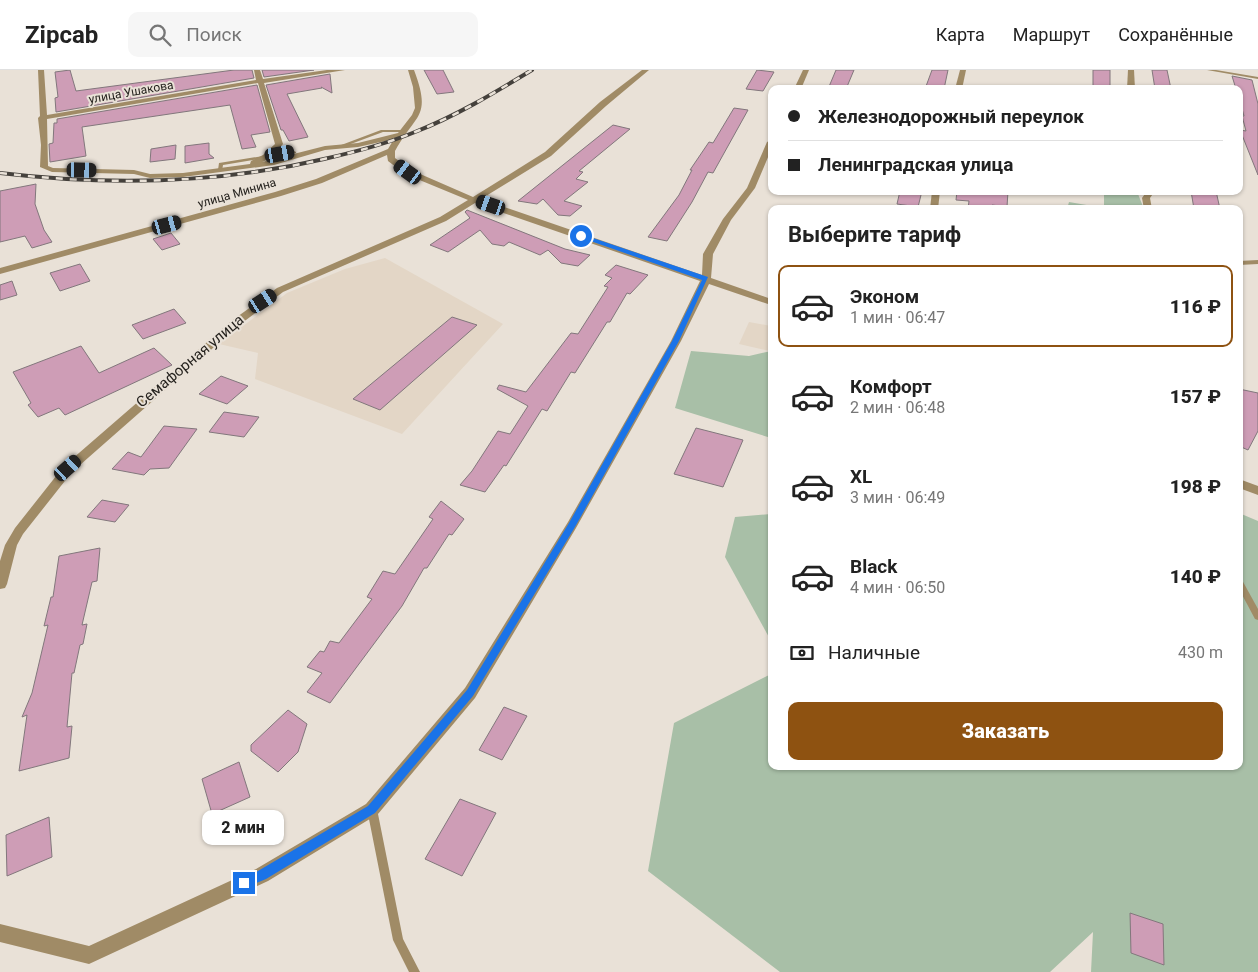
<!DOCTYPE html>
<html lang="ru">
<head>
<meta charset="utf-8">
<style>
	:root { --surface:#fff; --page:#f6f6f6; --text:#222; --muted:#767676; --line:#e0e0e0; --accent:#8e5211 }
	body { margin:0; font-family:Roboto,sans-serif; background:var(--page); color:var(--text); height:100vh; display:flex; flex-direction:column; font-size:19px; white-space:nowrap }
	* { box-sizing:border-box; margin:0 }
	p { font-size:16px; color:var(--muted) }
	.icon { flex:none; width:28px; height:28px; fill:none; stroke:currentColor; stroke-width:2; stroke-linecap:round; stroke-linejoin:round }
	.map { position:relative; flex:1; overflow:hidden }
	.side { position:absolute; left:768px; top:135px; width:475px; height:565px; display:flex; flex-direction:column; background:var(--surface); border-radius:10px; box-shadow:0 1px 4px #0004 }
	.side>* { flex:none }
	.hud { position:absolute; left:768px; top:15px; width:475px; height:110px; border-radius:10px; box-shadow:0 1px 4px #0004; display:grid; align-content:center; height:110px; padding:0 20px; background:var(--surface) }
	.end { position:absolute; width:22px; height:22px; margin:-11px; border:6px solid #1a73e8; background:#fff; box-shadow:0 0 0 2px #fff }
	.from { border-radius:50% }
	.bubble { position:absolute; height:35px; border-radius:10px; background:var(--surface); box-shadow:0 1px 4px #0004; font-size:16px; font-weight:800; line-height:35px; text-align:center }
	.car { position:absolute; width:15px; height:30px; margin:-15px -8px; border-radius:6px; box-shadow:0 0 4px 1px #0007; background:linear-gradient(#222 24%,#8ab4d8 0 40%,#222 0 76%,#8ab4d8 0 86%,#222 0) }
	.hud b { display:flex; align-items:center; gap:18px; height:48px; font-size:19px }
	.hud b+b { border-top:1px solid var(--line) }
	.hud i { width:12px; height:12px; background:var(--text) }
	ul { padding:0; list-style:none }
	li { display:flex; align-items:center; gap:15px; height:82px; margin:0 10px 8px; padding:0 10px; border:2px solid transparent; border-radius:10px }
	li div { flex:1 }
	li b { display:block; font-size:19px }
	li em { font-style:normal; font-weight:800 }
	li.active { border-color:var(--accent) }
	li>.icon { width:45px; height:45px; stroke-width:1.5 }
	h2 { padding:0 20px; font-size:22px; line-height:60px }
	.pay { display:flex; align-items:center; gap:12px; height:55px; padding:0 20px; font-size:19px }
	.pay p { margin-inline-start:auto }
	.action { display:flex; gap:10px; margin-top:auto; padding:10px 20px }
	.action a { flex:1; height:58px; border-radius:10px; background:var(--accent); color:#fff; font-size:20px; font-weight:800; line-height:58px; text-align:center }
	header { display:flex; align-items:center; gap:30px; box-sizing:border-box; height:70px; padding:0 25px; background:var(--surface); border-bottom:1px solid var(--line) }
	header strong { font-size:24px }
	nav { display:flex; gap:28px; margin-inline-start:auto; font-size:18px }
	.search { width:350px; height:45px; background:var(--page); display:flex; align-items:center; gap:12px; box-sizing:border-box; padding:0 18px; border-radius:10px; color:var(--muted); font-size:19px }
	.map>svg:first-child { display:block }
	.built { fill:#e3d6c6 }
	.green { fill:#a8bfa7 }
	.building { fill:#ce9db6; stroke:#82777c }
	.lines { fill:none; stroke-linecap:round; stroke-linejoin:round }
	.lane { fill:#a08b66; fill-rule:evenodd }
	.street { fill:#a08b66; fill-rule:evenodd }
	.rail-casing { stroke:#45413c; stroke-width:4 }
	.rail { stroke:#e9e1d7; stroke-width:2.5; stroke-dasharray:7; stroke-linecap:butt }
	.route { fill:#1a73e8 }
	.labels { text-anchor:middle; stroke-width:4; stroke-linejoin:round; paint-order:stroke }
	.far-street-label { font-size:12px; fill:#26231f; stroke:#e9e1d7 }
	.street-label { font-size:15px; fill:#26231f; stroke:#e9e1d7 }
</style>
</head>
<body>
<header>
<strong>Zipcab</strong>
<div class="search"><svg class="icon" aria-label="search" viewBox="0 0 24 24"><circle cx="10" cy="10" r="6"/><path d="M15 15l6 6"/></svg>Поиск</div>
<nav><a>Карта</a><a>Маршрут</a><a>Сохранённые</a></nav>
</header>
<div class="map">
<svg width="1258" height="902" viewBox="0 0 1258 902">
	<rect width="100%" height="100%" fill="#e9e1d7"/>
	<!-- built -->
	<g class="built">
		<polygon points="385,188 503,254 402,364 255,309 258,283 219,274 287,223 345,199"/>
		<polygon points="749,252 771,256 770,281 739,274"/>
	</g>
	<!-- green -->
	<g class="green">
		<polygon points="1104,121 1140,121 1138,124 1144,139 1067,139 1069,132 1104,138"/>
		<polygon points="691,281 749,286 771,281 771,368 675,338"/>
		<polygon points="1239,443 1258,451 1258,902 1091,902 1093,862 1050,902 780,902 648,801 674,653 771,604 771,696 1239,696"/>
		<polygon points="771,444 771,571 725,487 735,447"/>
	</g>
	<!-- building -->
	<g class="building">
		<polygon points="70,0 76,21 234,0 252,0 254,8 56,42 55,28 58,27 55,2"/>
		<polygon points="262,0 314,0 264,7"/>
		<polygon points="424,0 443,0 454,22 437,24"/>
		<polygon points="757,0 774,2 763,21 746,19"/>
		<polygon points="836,0 854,0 846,19 828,19"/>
		<polygon points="932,0 948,0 944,19 925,19"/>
		<rect x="1093" y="0" width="17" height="19"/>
		<polygon points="1152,0 1167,0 1171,19 1155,19"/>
		<polygon points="330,4 332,23 321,17 322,18 287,24 308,67 289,71 283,60 281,60 266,15"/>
		<polygon points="1232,6 1252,10 1258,34 1258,105 1240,60 1246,61 1242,46 1244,46 1239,28 1239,19 1236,19"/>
		<polygon points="257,15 270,62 251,65 256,77 242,79 230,35 82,57 86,86 50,92 49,74 53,73 54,53 57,53 57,49"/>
		<polygon points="734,38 748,40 713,103 708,102 692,132 667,171 648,167 679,125 692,100 690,100 709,72 713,73"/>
		<polygon points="613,55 630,59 579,101 583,102 576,109 588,112 564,131 582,136 570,146 558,145 543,129 537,134 518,131"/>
		<polygon points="209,73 209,84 214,88 185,93 185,76"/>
		<polygon points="176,75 175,89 150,92 151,79"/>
		<polygon points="36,114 35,134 44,160 52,172 32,178 25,166 0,172 0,121"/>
		<polygon points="900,121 922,121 918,137 897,134"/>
		<polygon points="957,121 1008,121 1007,137 992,135 991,139 968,139 969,131 956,130"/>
		<polygon points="1191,121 1216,121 1220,139 1194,139"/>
		<polygon points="467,140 565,179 590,185 578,196 561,193 548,180 540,185 509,172 504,176 492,174 480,160 448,182 430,175 470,148 465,142"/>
		<polygon points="171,163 180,174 162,180 153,169"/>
		<polygon points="80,194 90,211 60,221 50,203"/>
		<polygon points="616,195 648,205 630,224 627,223 610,252 607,252 575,303 571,302 547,341 542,339 506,396 504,395 485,422 460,415 472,401 498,361 510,364 528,336 497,319 499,315 526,322 571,263 578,264 608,217 604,216 612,208 605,205"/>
		<polygon points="12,211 17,225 0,230 0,215"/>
		<polygon points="174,239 186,253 143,269 132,255"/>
		<polygon points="452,247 477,255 380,340 353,329"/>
		<polygon points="81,276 99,303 154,278 172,295 65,345 59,338 38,347 28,335 31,333 13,302"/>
		<polygon points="221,306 248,316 227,334 199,324"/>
		<polygon points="1239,319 1258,323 1258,361 1248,380 1239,376"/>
		<polygon points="224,342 259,347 244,367 209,362"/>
		<polygon points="164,356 197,359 169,398 150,399 144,405 112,399 128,382 141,387"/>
		<polygon points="696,358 743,370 723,417 674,404"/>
		<polygon points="102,430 129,435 115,452 87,447"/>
		<polygon points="441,431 464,449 452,465 449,464 427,498 424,498 402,536 330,633 307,622 322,603 307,597 320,581 324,582 330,571 339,573 372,529 367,527 383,501 395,504 433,449 429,447"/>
		<polygon points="100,478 97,511 92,512 82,555 87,554 83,574 80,575 74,603 72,603 67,657 72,656 69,688 19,701 27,645 22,647 32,623 48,555 44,556 51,527 53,527 59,486"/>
		<polygon points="504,637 527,646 502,690 479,680"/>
		<polygon points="288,640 307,654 298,682 278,702 251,681 251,675"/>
		<polygon points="239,692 250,727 212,744 202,709"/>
		<polygon points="460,729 496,743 462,806 425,789"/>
		<polygon points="49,747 52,787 7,806 6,765"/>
		<polygon points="1130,843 1163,854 1164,895 1131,883"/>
	</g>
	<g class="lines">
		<!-- lane -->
		<g class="lane">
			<polygon points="1207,0 1216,0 1258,7 1258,9"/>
			<polygon points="381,60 405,60 407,61 405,62 383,62 340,78 336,77"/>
			<polygon points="294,81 296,82 296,83 223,95 222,101 218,100 219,93"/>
			<polygon points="1258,190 1258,194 1239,195 1239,191"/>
			<polygon points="1239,509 1242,510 1258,539 1258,550 1255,549 1239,519"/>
			<polygon points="372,734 375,736 377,739 403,869 420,902 409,902 393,870 367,739 369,736"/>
		</g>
		<!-- street -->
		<g class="street">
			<path d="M38 0H44L47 45 256 10 254 0H260L263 9 327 0H345L264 13 283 74 269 89 262 92 325 76 358 73 398 63 412 45 415 38 413 17 408 0H414C432 48 416 43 395 81V88L411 100 473 127 545 82 600 32 642 0H649L606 36 551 86 481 129 702 205 703 184 723 149 747 118 767 72 771 70V80L755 118 731 150 713 184 711 208 771 229V235L709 214 681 271 576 458 475 628 378 744 268 811 89 894 0 872V854L89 876 256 799 366 734 465 618 568 452 671 271 700 211 475 133 446 151 283 222 238 256 72 402 23 464 17 475 7 514 5 518 0 519V491L5 475 15 458 64 396 230 252 277 218 440 147 468 130 405 104 388 91 387 85 322 113 281 126 0 204V198L275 122 316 109 388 79 394 69 358 77 325 80 274 95 183 107 150 108 134 104 52 102 40 97 41 75 38 48 40 46ZM258 13 275 74 263 85 251 91 250 94 183 103 150 104 134 100 53 98 48 96 47 49Z"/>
			<polygon points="803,0 809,0 801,19 794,19"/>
			<polygon points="960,0 966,0 962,19 955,19"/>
			<polygon points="1128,0 1134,0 1135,19 1127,19"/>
			<polygon points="932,121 940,121 938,139 930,139"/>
			<polygon points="1147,121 1155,121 1150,128 1152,139 1144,139 1142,128"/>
			<polygon points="1239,409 1258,416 1258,425 1239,418"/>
		</g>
		<!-- rail casing -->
		<g class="rail-casing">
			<path id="rail" d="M0 103C109 116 217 114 324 89 355 82 386 74 415 62 456 46 494 23 532 0"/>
		</g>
		<!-- rail -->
		<use href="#rail" class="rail"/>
	</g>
	<!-- route -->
	<polygon class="route" points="581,164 708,207 679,271 575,457 473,626 375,743 266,809 244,818 241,817 239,813 241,809 258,801 368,736 467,620 569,453 672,271 702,210 579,167"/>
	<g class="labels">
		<!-- far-street labels -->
		<g class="far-street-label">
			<text transform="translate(131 22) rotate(-10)" y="4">улица Ушакова</text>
			<text transform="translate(237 123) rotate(-16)" y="4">улица Минина</text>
		</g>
		<!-- street labels -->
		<g class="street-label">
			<text transform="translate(190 291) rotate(-40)" y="5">Семафорная улица</text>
		</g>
	</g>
</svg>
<i class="end from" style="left:581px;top:166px"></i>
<i class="end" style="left:244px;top:813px"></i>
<div class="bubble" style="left:202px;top:740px;width:82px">2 мин</div>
<i class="car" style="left:280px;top:84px;rotate:80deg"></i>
<i class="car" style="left:82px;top:100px;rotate:91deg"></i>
<i class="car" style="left:408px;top:102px;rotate:306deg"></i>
<i class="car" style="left:491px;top:135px;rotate:289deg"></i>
<i class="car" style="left:167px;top:155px;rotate:75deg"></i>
<i class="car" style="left:263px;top:231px;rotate:57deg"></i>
<i class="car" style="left:68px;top:398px;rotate:48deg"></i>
<div class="hud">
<b><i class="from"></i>Железнодорожный переулок</b>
<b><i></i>Ленинградская улица</b>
</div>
<section class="side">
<h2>Выберите тариф</h2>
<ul>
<li class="active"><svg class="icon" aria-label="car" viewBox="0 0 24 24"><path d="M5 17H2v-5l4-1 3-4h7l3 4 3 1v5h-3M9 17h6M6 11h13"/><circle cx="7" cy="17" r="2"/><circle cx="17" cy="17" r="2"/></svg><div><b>Эконом</b><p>1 мин · 06:47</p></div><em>116 ₽</em></li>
<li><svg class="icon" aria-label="car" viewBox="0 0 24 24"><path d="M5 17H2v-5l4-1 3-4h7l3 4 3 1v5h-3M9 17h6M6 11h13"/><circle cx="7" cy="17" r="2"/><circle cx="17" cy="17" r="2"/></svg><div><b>Комфорт</b><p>2 мин · 06:48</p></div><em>157 ₽</em></li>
<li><svg class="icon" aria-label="car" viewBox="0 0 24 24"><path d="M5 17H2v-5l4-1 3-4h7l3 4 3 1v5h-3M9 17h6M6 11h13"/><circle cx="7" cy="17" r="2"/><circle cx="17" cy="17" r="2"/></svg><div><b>XL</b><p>3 мин · 06:49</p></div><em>198 ₽</em></li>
<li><svg class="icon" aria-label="car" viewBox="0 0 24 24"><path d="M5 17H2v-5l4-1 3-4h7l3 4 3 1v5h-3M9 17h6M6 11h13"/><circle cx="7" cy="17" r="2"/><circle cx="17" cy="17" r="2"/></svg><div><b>Black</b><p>4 мин · 06:50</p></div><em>140 ₽</em></li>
</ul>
<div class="pay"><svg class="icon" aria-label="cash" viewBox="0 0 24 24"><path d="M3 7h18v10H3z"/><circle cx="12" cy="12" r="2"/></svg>Наличные<p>430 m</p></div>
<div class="action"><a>Заказать</a></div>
</section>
</div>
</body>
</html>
